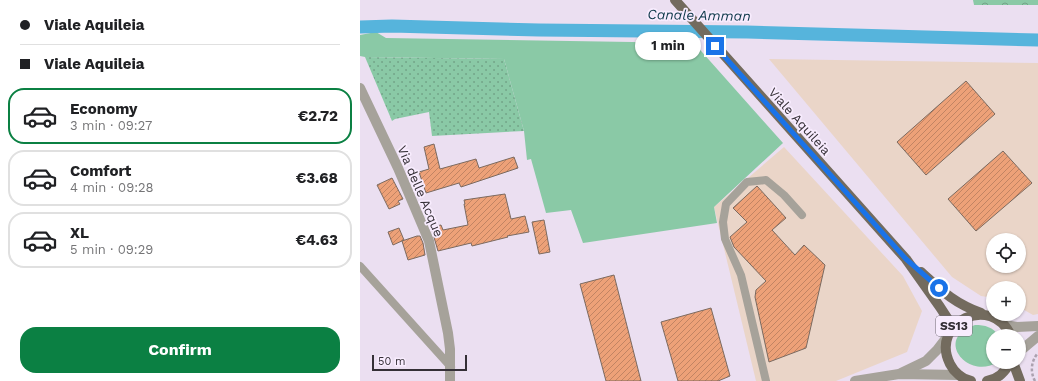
<!DOCTYPE html>
<html lang="en">
<head>
<meta charset="utf-8">
<style>
	:root { --surface:#fff; --page:#f2f2f2; --text:#202124; --muted:#757577; --line:#e0e0e0; --accent:#0b8043 }
	body { margin:0; font-family:"Work Sans",sans-serif; background:var(--page); color:var(--text); height:100vh; display:flex; flex-direction:column; font-size:15px; white-space:nowrap }
	* { box-sizing:border-box; margin:0 }
	p { font-size:13px; color:var(--muted) }
	.icon { flex:none; width:22px; height:22px; fill:none; stroke:currentColor; stroke-width:2; stroke-linecap:round; stroke-linejoin:round }
	.map { position:relative; flex:1; overflow:hidden }
	.sheet { display:flex; flex-direction:column; background:var(--surface); width:360px }
	.sheet>* { flex:none }
	.top-card { display:grid; align-content:center; height:88px; padding:0 20px; background:var(--surface) }
	.controls { position:absolute; left:626px; top:233px; display:grid; gap:8px }
	.controls a { display:grid; place-items:center; width:40px; height:40px; border-radius:50%; background:var(--surface); box-shadow:0 1px 3px #0004; font-size:20px }
	.scale { position:absolute; left:12px; bottom:10px; width:95px; box-sizing:border-box; padding-left:4px; border:2px solid #342f36; border-top:0; font-size:11px; line-height:14px; white-space:nowrap; color:#342f36; -webkit-text-stroke:3px #f8ecfe; paint-order:stroke }
	.end { position:absolute; width:18px; height:18px; margin:-9px; border:5px solid #1a73e8; background:#fff; box-shadow:0 0 0 2px #fff }
	.from { border-radius:50% }
	.bubble { position:absolute; height:28px; border-radius:14px; background:var(--surface); box-shadow:0 1px 3px #0004; font-size:13px; font-weight:700; line-height:28px; text-align:center }
	.top-card b { display:flex; align-items:center; gap:14px; height:38px; font-size:15px }
	.top-card b+b { border-top:1px solid var(--line) }
	.top-card i { width:10px; height:10px; background:var(--text) }
	ul { padding:0; list-style:none }
	li { display:flex; align-items:center; gap:12px; height:56px; margin:0 8px 6px; padding:0 12px; border:2px solid var(--line); border-radius:16px }
	li div { flex:1 }
	li b { display:block; font-size:15px }
	li em { font-style:normal; font-weight:700 }
	li.selected { border-color:var(--accent) }
	li>.icon { width:36px; height:36px; stroke-width:1.5 }
	.cta { display:flex; gap:8px; margin-top:auto; padding:8px 20px }
	.cta a { flex:1; height:46px; border-radius:16px; background:var(--accent); color:#fff; font-size:16px; font-weight:700; line-height:46px; text-align:center }
	main { display:flex; flex:1; min-height:0 }
	.map>svg:first-child { display:block }
	.commercial { fill:#ead5c8; fill-rule:evenodd }
	.green { fill:#8ac9a6 }
	.forest { fill:url(#forest-crowns) }
	.garden { fill:url(#garden-dots) }
	.lines { fill:none; stroke-linecap:round; stroke-linejoin:round }
	.canal { stroke:#56b4dc; stroke-width:13 }
	.building { fill:url(#building-hatch); stroke:#7b6a60 }
	.path { stroke:#aba1af; stroke-width:2.5; stroke-dasharray:3 2; stroke-linecap:butt }
	.service { stroke:#a6a29a; stroke-width:8 }
	.minor { stroke:#a6a29a; stroke-width:10 }
	.primary { stroke:#736b5e; stroke-width:10 }
	.route { stroke:#1a73e8; stroke-width:5 }
	.labels { text-anchor:middle; stroke-width:3.5; stroke-linejoin:round; paint-order:stroke }
	.shield { fill:#f8ecfe; stroke:#6f6872; stroke-width:1 }
	.shield-label { font-size:12px; font-weight:bold; fill:#342f36 }
	.street-label { font-size:13px; fill:#342f36; stroke:#f8ecfe }
	.water-label { font-size:14px; font-style:italic; fill:#0e394a; stroke:#f8ecfe }
</style>
</head>
<body>
<main>
<section class="sheet">
<div class="top-card">
<b><i class="from"></i>Viale Aquileia</b>
<b><i></i>Viale Aquileia</b>
</div>
<ul>
<li class="selected"><svg class="icon" aria-label="car" viewBox="0 0 24 24"><path d="M5 17H2v-5l4-1 3-4h7l3 4 3 1v5h-3M9 17h6M6 11h13"/><circle cx="7" cy="17" r="2"/><circle cx="17" cy="17" r="2"/></svg><div><b>Economy</b><p>3 min · 09:27</p></div><em>€2.72</em></li>
<li><svg class="icon" aria-label="car" viewBox="0 0 24 24"><path d="M5 17H2v-5l4-1 3-4h7l3 4 3 1v5h-3M9 17h6M6 11h13"/><circle cx="7" cy="17" r="2"/><circle cx="17" cy="17" r="2"/></svg><div><b>Comfort</b><p>4 min · 09:28</p></div><em>€3.68</em></li>
<li><svg class="icon" aria-label="car" viewBox="0 0 24 24"><path d="M5 17H2v-5l4-1 3-4h7l3 4 3 1v5h-3M9 17h6M6 11h13"/><circle cx="7" cy="17" r="2"/><circle cx="17" cy="17" r="2"/></svg><div><b>XL</b><p>5 min · 09:29</p></div><em>€4.63</em></li>
</ul>
<div class="cta"><a>Confirm</a></div>
</section>
<div class="map">
<svg width="678" height="381" viewBox="0 0 678 381">
	<defs>
		<pattern id="forest-crowns" width="20" height="18" patternUnits="userSpaceOnUse"><rect width="20" height="18" fill="#8ac9a6"/><path d="M2 6a3 3 0 1 1 6 0M12 15a3 3 0 1 1 6 0" fill="none" stroke="#72a488"/></pattern>
		<pattern id="garden-dots" width="8" height="8" patternUnits="userSpaceOnUse"><rect width="8" height="8" fill="#8ac9a6"/><path d="M2 2h.1M6 6h.1" fill="none" stroke="#72a488" stroke-width="1.8" stroke-linecap="round"/></pattern>
		<pattern id="building-hatch" width="6" height="6" patternUnits="userSpaceOnUse"><rect width="6" height="6" fill="#eda178"/><path d="M-1 1l2-2M0 6l6-6M5 7l2-2" fill="none" stroke="#c18463"/></pattern>
	</defs>
	<rect width="100%" height="100%" fill="#ebdff1"/>
	<!-- commercial -->
	<g class="commercial">
		<path d="M409 59 678 63V314L673 315 659 307V288H633V298L621 296 592 277ZM633 240H659V266H633Z"/>
		<polygon points="424,147 543,276 562,311 547,352 476,381 396,381 354,207"/>
	</g>
	<!-- green -->
	<g class="green">
		<polygon points="16,32 26,38 334,43 423,143 354,207 357,223 223,243 211,210 186,213 171,159 167,160 164,131 144,59 5,57 0,56 0,35"/>
		<path d="M615 325C625 325 633 327 639 336H633V362H637C610 381 572 339 615 325Z"/>
	</g>
	<!-- forest -->
	<polygon class="forest" points="613,0 678,0 678,5 614,5"/>
	<!-- garden -->
	<polygon class="garden" points="5,57 144,59 164,131 72,136 69,112 35,119 32,121"/>
	<g class="lines">
		<!-- canal -->
		<polyline class="canal" points="0,27 32,26 179,30 387,32 678,40"/>
	</g>
	<!-- building -->
	<g class="building">
		<polygon points="606,81 635,114 566,175 537,142"/>
		<polygon points="74,144 80,169 116,159 119,168 154,157 158,168 101,187 99,183 66,193 59,172 69,169 64,147"/>
		<polygon points="643,151 672,183 616,231 588,199"/>
		<polygon points="32,178 43,199 38,201 40,204 29,209 17,185"/>
		<polygon points="397,186 426,218 412,230 435,255 444,245 465,265 446,348 409,362 395,297 396,290 406,281 374,247 370,237 387,222 373,208"/>
		<polygon points="145,194 151,219 165,216 169,232 147,236 148,237 112,246 111,243 78,251 71,227 81,225 83,230 108,225 104,204 105,204 104,200"/>
		<polygon points="184,220 190,252 179,254 172,222"/>
		<polygon points="39,228 44,240 33,245 28,232"/>
		<polygon points="57,236 60,236 63,243 65,255 48,260 42,241"/>
		<polygon points="254,275 281,381 246,381 220,284"/>
		<polygon points="351,308 370,376 358,381 318,381 301,322"/>
	</g>
	<g class="lines">
		<!-- path -->
		<path class="path" d="M675 381C670 372 671 361 678 353"/>
		<!-- service -->
		<g class="service">
			<polyline points="0,266 91,367"/>
			<polyline points="406,381 381,275 365,239 363,222 366,204 387,182 406,180 424,195 442,215"/>
		</g>
		<!-- minor -->
		<g class="minor">
			<polyline points="0,88 38,168 69,241 88,333 90,349 90,381"/>
			<polyline points="644,325 657,327 678,326"/>
			<polyline points="659,352 678,336"/>
			<polyline points="541,373 566,361 577,350 587,337"/>
			<polyline points="495,381 539,374 599,375"/>
		</g>
		<!-- primary -->
		<g class="primary">
			<polyline points="315,0 546,259 580,307 593,327"/>
			<path d="M561 272C582 291 594 303 621 313"/>
			<polyline points="653,362 660,381"/>
			<path d="M611 381C602 379 594 372 590 364 569 322 632 293 651 336"/>
			<path d="M627 381C638 379 646 371 650 362"/>
		</g>
	</g>
	<g class="lines">
		<!-- route -->
		<polyline class="route" points="355,46 546,259 579,288"/>
	</g>
	<g class="labels">
		<!-- shield labels -->
		<rect class="shield" x="576" y="316" width="36" height="20" rx="3"/>
		<g class="shield-label">
			<text x="594" y="330">SS13</text>
		</g>
		<!-- street labels -->
		<g class="street-label">
			<text transform="translate(440 121) rotate(48)" y="5">Viale Aquileia</text>
			<text transform="translate(61 191) rotate(67)" y="5">Via delle Acque</text>
		</g>
		<!-- water labels -->
		<g class="water-label">
			<text transform="translate(339 15) rotate(1)" y="5">Canale Amman</text>
		</g>
	</g>
</svg>
<div class="controls">
<a><svg class="icon" aria-label="locate" viewBox="0 0 24 24"><circle cx="12" cy="12" r="6"/><path d="M12 2v4M12 18v4M2 12h4M18 12h4"/></svg></a>
<a>+</a>
<a>−</a>
</div>
<div class="scale">50 m</div>
<i class="end from" style="left:579px;top:288px"></i>
<i class="end" style="left:355px;top:46px"></i>
<div class="bubble" style="left:275px;top:32px;width:66px">1 min</div>
</div>
</main>
</body>
</html>
